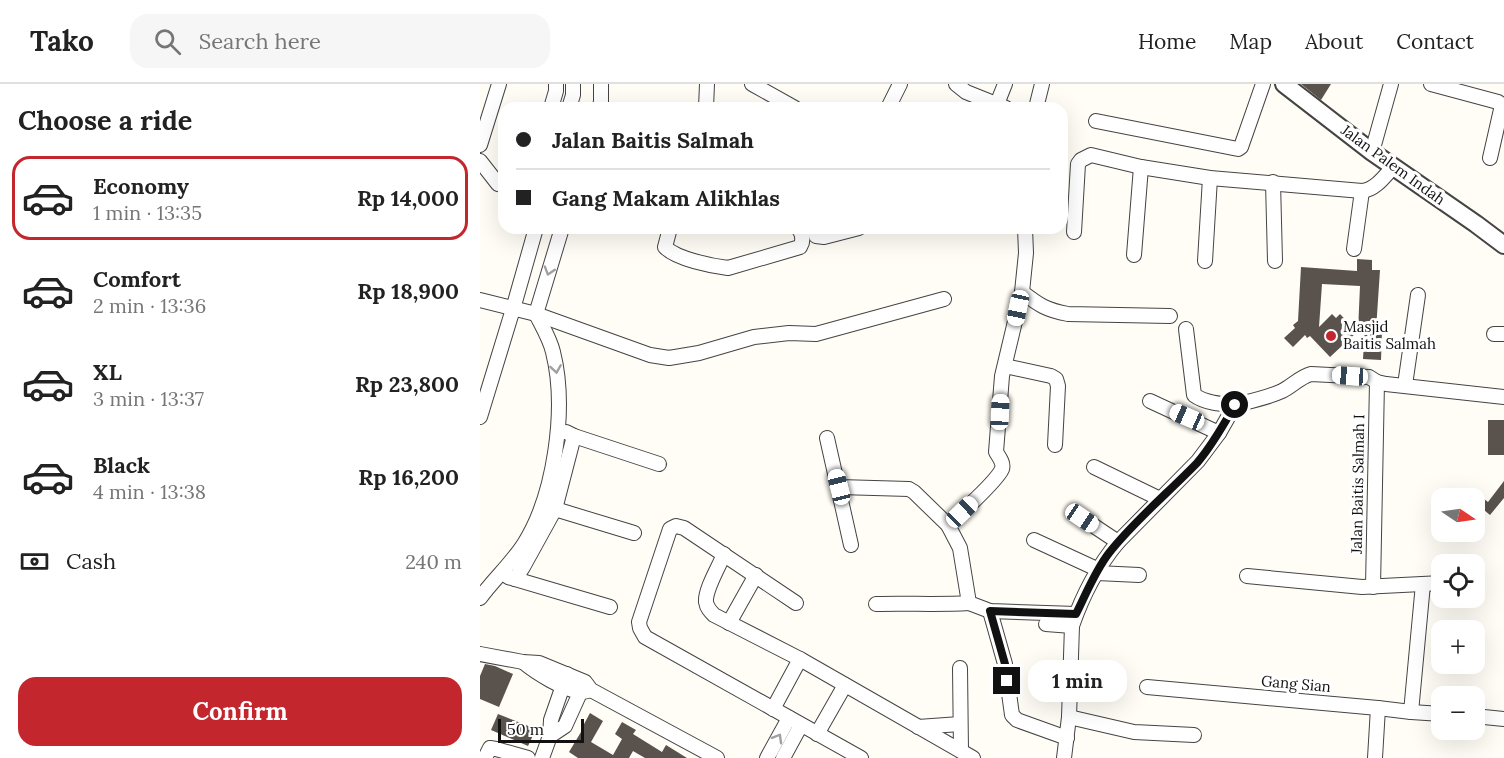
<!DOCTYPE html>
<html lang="en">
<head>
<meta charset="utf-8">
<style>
	:root { --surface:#fff; --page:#f6f6f6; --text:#222; --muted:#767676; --line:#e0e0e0; --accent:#c4262e }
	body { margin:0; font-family:Lora,serif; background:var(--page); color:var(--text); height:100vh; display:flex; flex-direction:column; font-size:22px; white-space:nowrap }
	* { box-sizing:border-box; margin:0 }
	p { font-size:20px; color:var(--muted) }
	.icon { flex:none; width:33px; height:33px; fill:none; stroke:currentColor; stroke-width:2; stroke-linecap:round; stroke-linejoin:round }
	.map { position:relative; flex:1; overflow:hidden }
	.drawer { display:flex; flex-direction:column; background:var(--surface); width:480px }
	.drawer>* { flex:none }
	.guide { position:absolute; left:18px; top:18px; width:570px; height:132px; border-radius:18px; box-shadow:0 6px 24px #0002; display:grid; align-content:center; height:132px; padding:0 18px; background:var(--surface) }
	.needle { width:39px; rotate:103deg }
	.tools { position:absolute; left:951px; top:404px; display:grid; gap:12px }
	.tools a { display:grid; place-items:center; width:54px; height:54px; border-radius:12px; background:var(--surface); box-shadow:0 6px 24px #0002; font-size:30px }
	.scale { position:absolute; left:18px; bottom:15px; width:86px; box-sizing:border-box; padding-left:6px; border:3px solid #111; border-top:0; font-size:16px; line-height:21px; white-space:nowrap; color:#111; -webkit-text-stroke:4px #fff; paint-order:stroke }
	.end { position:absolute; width:27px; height:27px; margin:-14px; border:8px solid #111; background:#fff; box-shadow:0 0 0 3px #fff }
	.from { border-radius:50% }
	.bubble { position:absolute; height:42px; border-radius:18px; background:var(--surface); box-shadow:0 6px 24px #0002; font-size:20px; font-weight:800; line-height:42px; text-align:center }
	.car { position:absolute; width:18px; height:36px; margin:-18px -9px; border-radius:8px; box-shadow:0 0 4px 2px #0007; background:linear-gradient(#fff 24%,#345 0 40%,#fff 0 76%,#345 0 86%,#fff 0) }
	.guide b { display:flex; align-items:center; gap:21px; height:57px; font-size:22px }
	.guide b+b { border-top:2px solid var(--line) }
	.guide i { width:15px; height:15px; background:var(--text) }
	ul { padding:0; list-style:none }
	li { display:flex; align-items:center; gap:18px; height:84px; margin:0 12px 9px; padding:0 6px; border:3px solid transparent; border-radius:18px }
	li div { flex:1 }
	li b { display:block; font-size:22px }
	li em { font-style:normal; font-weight:800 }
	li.on { border-color:var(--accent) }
	li>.icon { width:54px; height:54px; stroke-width:1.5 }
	h2 { padding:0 18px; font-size:27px; line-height:72px }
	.pay { display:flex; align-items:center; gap:15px; height:66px; padding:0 18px; font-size:22px }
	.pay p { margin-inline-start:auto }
	.primary-button { display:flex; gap:12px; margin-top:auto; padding:12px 18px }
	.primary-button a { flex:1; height:69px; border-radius:18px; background:var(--accent); color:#fff; font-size:24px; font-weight:800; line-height:69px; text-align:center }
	header { display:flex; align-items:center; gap:36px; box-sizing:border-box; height:84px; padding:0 30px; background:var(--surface); border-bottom:2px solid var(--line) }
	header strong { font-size:28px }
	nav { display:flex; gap:33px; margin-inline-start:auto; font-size:21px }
	.search { width:420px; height:54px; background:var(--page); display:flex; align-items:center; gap:15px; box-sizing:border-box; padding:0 21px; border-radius:18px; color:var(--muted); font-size:22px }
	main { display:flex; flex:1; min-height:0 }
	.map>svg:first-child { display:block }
	.building { fill:#5a524d }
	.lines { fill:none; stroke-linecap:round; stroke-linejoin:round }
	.minor-casing { stroke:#444; stroke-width:16 }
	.tertiary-casing { stroke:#444; stroke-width:20 }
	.minor { stroke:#fff; stroke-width:14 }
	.tertiary { stroke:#fff; stroke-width:16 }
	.oneway { stroke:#a0a0a0 }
	.route { stroke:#111; stroke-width:8 }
	.poi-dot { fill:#c4262e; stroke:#fff; stroke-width:2 }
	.labels { text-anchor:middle; stroke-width:6; stroke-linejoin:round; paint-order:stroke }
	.street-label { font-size:15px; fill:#111; stroke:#fff }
	.poi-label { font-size:15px; fill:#111; stroke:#fff; text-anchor:start }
</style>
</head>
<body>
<header>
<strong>Tako</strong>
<div class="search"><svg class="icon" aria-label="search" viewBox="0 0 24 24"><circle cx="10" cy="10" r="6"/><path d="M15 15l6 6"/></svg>Search here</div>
<nav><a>Home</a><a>Map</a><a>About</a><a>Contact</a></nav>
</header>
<main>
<section class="drawer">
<h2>Choose a ride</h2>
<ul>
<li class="on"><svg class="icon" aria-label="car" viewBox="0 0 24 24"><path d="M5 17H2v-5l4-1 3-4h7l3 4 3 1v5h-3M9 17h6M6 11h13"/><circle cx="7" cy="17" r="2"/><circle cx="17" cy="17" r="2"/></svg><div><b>Economy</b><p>1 min · 13:35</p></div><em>Rp 14,000</em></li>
<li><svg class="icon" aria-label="car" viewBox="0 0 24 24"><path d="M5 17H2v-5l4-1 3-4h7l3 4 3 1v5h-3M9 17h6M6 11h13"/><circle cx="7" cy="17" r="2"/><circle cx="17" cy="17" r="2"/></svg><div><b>Comfort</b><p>2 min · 13:36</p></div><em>Rp 18,900</em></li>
<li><svg class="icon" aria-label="car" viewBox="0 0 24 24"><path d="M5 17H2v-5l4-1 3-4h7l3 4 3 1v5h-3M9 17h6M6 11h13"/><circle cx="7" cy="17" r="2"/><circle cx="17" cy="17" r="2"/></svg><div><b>XL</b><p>3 min · 13:37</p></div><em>Rp 23,800</em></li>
<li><svg class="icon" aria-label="car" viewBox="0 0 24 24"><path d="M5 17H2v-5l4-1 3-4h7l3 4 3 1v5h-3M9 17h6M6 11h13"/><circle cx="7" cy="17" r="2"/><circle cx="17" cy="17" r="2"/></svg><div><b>Black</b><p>4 min · 13:38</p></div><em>Rp 16,200</em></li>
</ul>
<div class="pay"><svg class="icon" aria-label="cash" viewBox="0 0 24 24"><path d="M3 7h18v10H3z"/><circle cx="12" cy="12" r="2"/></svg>Cash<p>240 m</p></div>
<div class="primary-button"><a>Confirm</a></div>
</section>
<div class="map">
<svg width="1024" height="674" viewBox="0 0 1024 674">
	<rect width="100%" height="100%" fill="#fffdf5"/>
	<!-- building -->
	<g class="building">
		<polygon points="821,0 851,0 841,16"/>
		<polygon points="877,175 892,176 892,186 900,186 896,246 902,246 901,276 883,275 885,240 878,247 880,202 842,200 839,243 852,230 856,234 860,230 877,248 850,273 830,252 827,254 825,251 813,263 804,254 815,244 813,241 818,237 821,183 877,187"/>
		<rect x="1008" y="336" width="16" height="35"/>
		<polygon points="1024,397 1024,414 1010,431 998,421 1004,415 1008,418"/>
		<polygon points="5,580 15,582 33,590 19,623 0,615 0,592"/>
		<polygon points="110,629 123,637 111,658 133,671 142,655 135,650 142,638 156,646 153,650 182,668 186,661 207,674 165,674 153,667 149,674 98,674 89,668 104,643 103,642"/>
		<polygon points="18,630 56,645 48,662 11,646"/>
	</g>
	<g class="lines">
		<!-- minor casing -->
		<g class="minor-casing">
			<g id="minor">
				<polyline points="272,0 315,24"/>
				<polyline points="476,0 486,8 526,24"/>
				<polyline points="951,0 1018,18 1022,21 1010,74"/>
				<polyline points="517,20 525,0"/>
				<polyline points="71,24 76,7 76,0"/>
				<polyline points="89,24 93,11 93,0"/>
				<polyline points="119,24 121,18 121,0"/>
				<polyline points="226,24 227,0"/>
				<polyline points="408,24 420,0"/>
				<polyline points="556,24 562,0"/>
				<polyline points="616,37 758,65 761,63 783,0"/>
				<polyline points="0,61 19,0"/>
				<polyline points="892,68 911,0"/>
				<polyline points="0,77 18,100 24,101"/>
				<polyline points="793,98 795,177"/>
				<path d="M190 144 185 163C196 175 232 182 248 184L320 163C324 156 323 150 318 144"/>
				<polyline points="336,144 336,152 344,153 379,144"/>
				<path d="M594 148 598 80 601 76 611 71 661 83 730 94 882 107C895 106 905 92 913 83"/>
				<polyline points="874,165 882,107"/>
				<polyline points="654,171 661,83"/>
				<polyline points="725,177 730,94"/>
				<path d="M542 208C559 221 566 226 588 230L690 232"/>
				<polyline points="0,216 56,230 170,271 189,274 219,269 274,253 309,249 336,250 464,215"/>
				<path d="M706 245 714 311C725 319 741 320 755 321"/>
				<polyline points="1014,250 1024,250"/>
				<polyline points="525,282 571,292 576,295 578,302 575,361"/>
				<polyline points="925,301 938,211"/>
				<polyline points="670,317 739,349"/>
				<polyline points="0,333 33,225 56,144"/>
				<polyline points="86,348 94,352 179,380"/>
				<polyline points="347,354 371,461"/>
				<polyline points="614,383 680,415"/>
				<polyline points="359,403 429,405 434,408 468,441 480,464 489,519 510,527 596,530"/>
				<polyline points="75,425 154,449"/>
				<polyline points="602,434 638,458"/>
				<path d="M468 441C479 431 517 397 522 385 524 379 519 373 516 368L522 292 542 208 546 169 545 144"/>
				<polyline points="554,456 619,486"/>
				<path d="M244 470C239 483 225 505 226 518 227 524 230 527 234 531L320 575 493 674"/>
				<polyline points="617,489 659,491"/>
				<polyline points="767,492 882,503 962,499"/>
				<polyline points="28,493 130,523"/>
				<polyline points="35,495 43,483 75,425 94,352"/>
				<polyline points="893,503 897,298"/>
				<path d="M0 514C14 495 31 480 44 460 75 411 87 324 73 268 70 255 62 242 56 230L82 144"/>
				<polyline points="316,519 204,444 196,442 190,445 159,538 160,544 165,553 381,674"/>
				<path d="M396 520C427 519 458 521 489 519"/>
				<polyline points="510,527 525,580 532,631 537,636 587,654"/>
				<polyline points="249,539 276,491"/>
				<polyline points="566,540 592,542"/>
				<polyline points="0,570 43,578 59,579 105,598 111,606 237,674"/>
				<path d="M43 578C56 589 84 606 101 608 104 608 108 607 111 606"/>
				<polyline points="480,584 481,667"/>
				<polyline points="667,603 898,624 931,628 962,630"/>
				<polyline points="293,625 320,575"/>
				<polyline points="931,628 943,500"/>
				<polyline points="994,632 1024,635"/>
				<polyline points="589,633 654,648 714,651"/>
				<polyline points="438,643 480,640"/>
				<polyline points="337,650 365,601"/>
				<polyline points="70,652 85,642 104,600"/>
				<polyline points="5,674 10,664 16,665 48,674"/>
				<polyline points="62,674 70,652 71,636 87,590"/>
				<polyline points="287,674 309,634"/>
				<polyline points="303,674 321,641"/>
				<path d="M584 674 589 633 592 542C602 513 618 482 638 458L718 377 739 349 755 321C771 317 787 314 802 307 812 302 820 293 831 290L889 293 897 298 906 300 1024 313"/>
				<polyline points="895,674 898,624"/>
			</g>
		</g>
		<!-- tertiary casing -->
		<g class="tertiary-casing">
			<polyline id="tertiary" points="804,0 892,68 996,140 1024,161"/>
		</g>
		<!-- minor -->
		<use href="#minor" class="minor"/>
		<!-- tertiary -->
		<use href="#tertiary" class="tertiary"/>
	</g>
	<!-- one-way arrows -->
	<defs><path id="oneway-chevron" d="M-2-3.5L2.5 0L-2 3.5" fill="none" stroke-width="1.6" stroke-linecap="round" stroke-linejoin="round" transform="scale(1.5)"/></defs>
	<g class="oneway">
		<use href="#oneway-chevron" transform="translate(69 187) rotate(107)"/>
		<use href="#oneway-chevron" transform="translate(76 285) rotate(81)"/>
		<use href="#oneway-chevron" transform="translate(298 654) rotate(-60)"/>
	</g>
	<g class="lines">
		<!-- route -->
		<path class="route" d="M527 597 525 580 510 527 596 530C606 510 615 487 629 469 655 436 688 409 717 379 732 362 744 340 755 321"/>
	</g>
	<!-- markers -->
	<circle class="poi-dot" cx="851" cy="252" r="6"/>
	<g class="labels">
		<!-- street labels -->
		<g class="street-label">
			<text transform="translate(913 81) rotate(36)" y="5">Jalan Palem Indah</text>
			<text transform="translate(878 400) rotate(-89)" y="5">Jalan Baitis Salmah I</text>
			<text transform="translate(816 600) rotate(5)" y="5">Gang Sian</text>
		</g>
		<!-- poi labels -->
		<g class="poi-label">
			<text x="863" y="248">Masjid<tspan x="863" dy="17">Baitis Salmah</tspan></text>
		</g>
	</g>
</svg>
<div class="tools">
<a><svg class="needle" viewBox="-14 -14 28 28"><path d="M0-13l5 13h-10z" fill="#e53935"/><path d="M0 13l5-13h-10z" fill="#767676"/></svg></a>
<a><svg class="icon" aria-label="locate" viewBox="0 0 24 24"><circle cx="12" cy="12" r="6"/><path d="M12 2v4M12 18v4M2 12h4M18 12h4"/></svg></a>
<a>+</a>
<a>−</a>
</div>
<div class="scale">50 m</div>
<i class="end from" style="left:755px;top:321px"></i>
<i class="end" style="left:527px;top:597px"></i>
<div class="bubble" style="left:548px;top:576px;width:99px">1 min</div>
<i class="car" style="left:538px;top:224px;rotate:192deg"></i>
<i class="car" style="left:870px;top:292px;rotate:274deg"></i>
<i class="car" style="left:520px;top:328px;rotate:3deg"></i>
<i class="car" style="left:707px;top:333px;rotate:294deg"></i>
<i class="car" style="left:359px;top:403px;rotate:346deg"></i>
<i class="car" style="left:482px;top:428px;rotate:46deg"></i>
<i class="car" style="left:602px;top:434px;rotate:124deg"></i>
<div class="guide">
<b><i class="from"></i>Jalan Baitis Salmah</b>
<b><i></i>Gang Makam Alikhlas</b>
</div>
</div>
</main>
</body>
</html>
